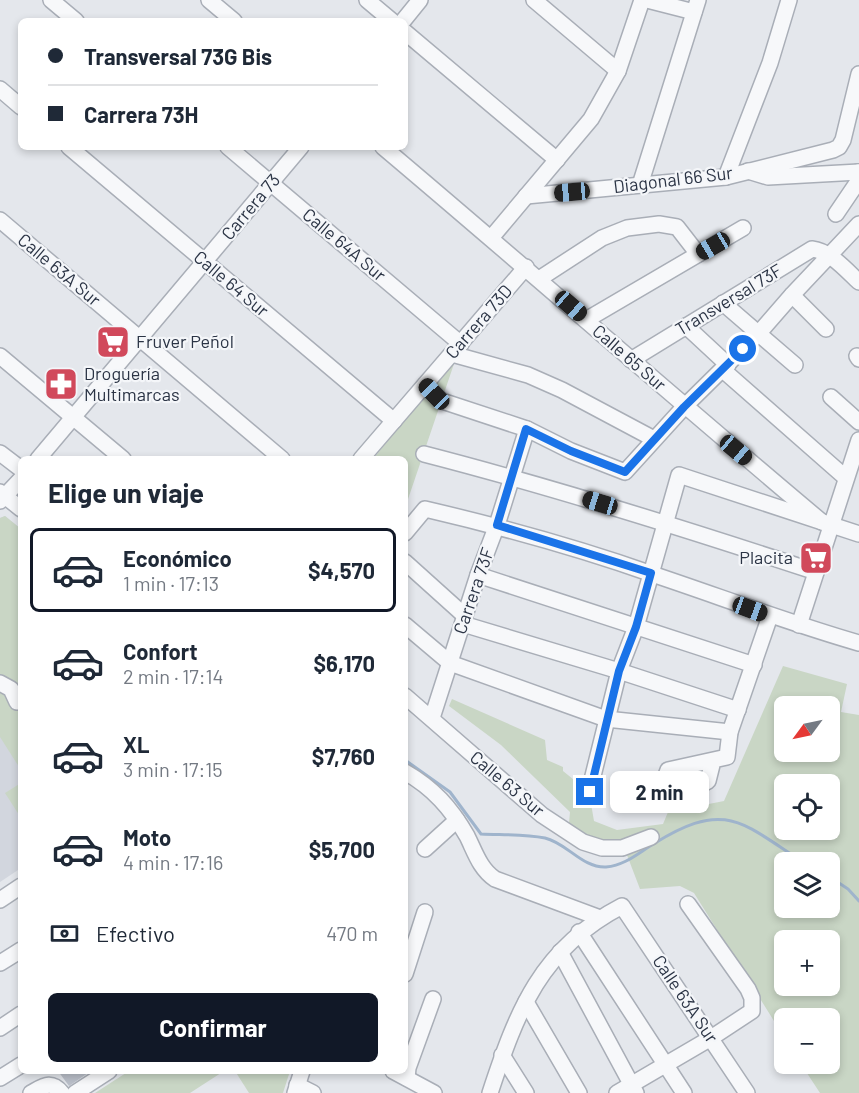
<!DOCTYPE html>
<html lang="es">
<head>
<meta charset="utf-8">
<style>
	:root { --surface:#fff; --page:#f2f2f3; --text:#1f2937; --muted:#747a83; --line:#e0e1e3; --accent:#111827 }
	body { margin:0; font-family:Barlow,sans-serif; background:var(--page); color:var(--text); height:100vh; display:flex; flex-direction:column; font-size:22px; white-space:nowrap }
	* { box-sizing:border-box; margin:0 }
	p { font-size:20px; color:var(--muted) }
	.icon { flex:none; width:33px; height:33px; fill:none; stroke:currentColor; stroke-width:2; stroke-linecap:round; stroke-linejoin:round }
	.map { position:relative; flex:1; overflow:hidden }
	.sheet { position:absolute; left:18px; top:456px; width:390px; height:618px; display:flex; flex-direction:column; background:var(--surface); border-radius:9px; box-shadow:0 3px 9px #0003 }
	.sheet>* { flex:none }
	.banner { position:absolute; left:18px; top:18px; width:390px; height:132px; border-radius:9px; box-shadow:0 3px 9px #0003; display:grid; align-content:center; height:132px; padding:0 30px; background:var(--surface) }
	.needle { width:39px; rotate:237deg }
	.tools { position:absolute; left:774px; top:696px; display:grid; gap:12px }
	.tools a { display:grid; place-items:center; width:66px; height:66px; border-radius:9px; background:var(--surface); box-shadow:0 3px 9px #0003; font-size:30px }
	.end { position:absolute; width:27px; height:27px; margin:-14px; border:8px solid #1a73e8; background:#fff; box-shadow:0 0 0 3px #fff }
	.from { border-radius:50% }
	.bubble { position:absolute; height:42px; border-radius:9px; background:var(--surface); box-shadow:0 3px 9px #0003; font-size:20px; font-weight:700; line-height:42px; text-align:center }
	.car { position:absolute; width:18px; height:36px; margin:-18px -9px; border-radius:8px; box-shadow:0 0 4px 2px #0007; background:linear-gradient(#222 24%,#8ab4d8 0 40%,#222 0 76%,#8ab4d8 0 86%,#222 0) }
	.banner b { display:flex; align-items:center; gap:21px; height:57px; font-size:22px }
	.banner b+b { border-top:2px solid var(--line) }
	.banner i { width:15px; height:15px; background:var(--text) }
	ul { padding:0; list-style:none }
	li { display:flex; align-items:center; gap:18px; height:84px; margin:0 12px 9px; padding:0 18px; border:3px solid transparent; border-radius:9px }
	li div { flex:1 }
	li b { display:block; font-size:22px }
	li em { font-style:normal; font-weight:700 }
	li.on { border-color:var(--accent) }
	li>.icon { width:54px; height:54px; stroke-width:1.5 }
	h2 { padding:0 30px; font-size:27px; line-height:72px }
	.pay { display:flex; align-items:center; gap:15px; height:66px; padding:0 30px; font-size:22px }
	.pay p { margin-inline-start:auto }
	.action { display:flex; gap:12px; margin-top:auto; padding:12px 30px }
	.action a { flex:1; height:69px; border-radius:9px; background:var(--accent); color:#fff; font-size:24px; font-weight:700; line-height:69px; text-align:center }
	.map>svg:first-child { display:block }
	.built { fill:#d2d6de }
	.green { fill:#c9d6c5; fill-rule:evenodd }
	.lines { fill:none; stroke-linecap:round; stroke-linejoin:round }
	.stream { stroke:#9fb4cc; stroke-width:3 }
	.building { fill:#bbc0ca }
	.minor-casing { stroke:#a9aeb7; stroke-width:18 }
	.minor { stroke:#f7f8fa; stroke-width:15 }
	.route { stroke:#1a73e8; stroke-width:8 }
	.labels { text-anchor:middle; stroke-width:4.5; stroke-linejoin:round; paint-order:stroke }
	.street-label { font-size:18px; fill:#2b3445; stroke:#f4f6f9 }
	.poi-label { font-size:18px; fill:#2b3445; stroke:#f4f6f9; text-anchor:start }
</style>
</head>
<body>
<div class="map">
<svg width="859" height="1093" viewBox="0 0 859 1093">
	<rect width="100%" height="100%" fill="#e4e7ec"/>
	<!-- built -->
	<polygon class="built" points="5,516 21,529 21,868 0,882 0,518"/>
	<!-- green -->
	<g class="green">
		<polygon points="457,355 405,508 405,459 373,459"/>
		<polygon points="5,516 21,529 21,770 0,737 0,518"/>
		<path d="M783 666 847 684 841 712 859 715V1093H820L801 1064H830V1018H784V1037L694 893 680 886 640 889 622 842 587 837 569 823 570 812 501 745 449 706 452 699 545 740 547 760 563 767V771L589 792 594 821 617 830 663 824 668 812 724 801ZM784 706H830V752H784ZM784 784H830V830H784ZM784 862H830V908H784ZM784 940H830V986H784Z"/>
		<polygon points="21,783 21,818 5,793"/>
		<polygon points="129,1071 224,1071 190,1093 95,1093"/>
		<polygon points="235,1071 290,1071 283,1093 249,1093"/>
	</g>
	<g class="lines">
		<!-- stream -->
		<g class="stream">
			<path d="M405 760 450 792 481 834C502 835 524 834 545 838 567 843 582 868 606 867 626 865 638 853 655 843 726 799 742 823 803 862"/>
			<polyline points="830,877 848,889 859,901"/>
		</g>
	</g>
	<!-- building -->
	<polygon class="building" points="58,1071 91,1071 69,1086"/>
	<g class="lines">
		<!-- minor casing -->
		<g class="minor-casing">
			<g id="minor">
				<polyline points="51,0 76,21"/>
				<polyline points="209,0 234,21"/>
				<polyline points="367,0 392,21"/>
				<polyline points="534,0 618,71"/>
				<polyline points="647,0 694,12"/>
				<polyline points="403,21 420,0"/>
				<polyline points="405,32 557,160"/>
				<polyline points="0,89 21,107"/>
				<polyline points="69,147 394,421"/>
				<polyline points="228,147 461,344"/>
				<path d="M383 147C530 271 674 398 822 522"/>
				<polyline points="748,171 768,177 859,172"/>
				<polyline points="726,177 770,63 789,0"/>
				<polyline points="640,185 698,0"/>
				<polyline points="526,196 726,177 833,150 839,147 843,140 859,74"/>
				<polyline points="836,214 857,183 858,172"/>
				<polyline points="0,220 282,459"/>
				<polyline points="491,238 591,119 618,71 642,0"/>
				<polyline points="539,279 602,238 627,228 659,224 677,227 698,254"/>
				<polyline points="792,295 826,329"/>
				<polyline points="723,303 795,365"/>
				<polyline points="586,320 743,228"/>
				<polyline points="686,326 728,365"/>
				<polyline points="452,354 528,375 562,390 654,439"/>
				<polyline points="0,356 123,459"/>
				<polyline points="857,356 859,359"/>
				<path d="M631 360 812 249C830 251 846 270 859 282"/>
				<polyline points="723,370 846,478"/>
				<polyline points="425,385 442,401 527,429 571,451 625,472 684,407 758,334 792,295 859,224"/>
				<polyline points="831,397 859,422"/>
				<polyline points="0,453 21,469"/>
				<path d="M424 454C556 488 686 529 816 572"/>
				<polyline points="38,459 301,147"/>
				<polyline points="361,459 526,267"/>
				<polyline points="0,492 21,509"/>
				<polyline points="0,501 21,479"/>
				<path d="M405 533 425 509C502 527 578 548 652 574 721 597 789 623 859 643"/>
				<polyline points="405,562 465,616"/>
				<polyline points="478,575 754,665"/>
				<polyline points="463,624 619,671 738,710"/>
				<polyline points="405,625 450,663 606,719 730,732"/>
				<polyline points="799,625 859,440"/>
				<polyline points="0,683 11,689 17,702"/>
				<polyline points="405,696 542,815 583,842 602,848 622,848 651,837"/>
				<polyline points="432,718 478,575 497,525 527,429"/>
				<path d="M713 761 708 781C698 787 679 797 670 785 666 780 665 776 668 770L727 757 730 732 770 616"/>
				<path d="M405 772C433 788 451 808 467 836 475 852 480 869 495 879L600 918"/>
				<polyline points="589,792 619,671 636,627 679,475 859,534"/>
				<polyline points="425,849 457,820"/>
				<polyline points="0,900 21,886"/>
				<polyline points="579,932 684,1093"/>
				<polyline points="560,952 636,1093"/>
				<polyline points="0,963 21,950"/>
				<polyline points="405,974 425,912"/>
				<polyline points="526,1002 579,1093"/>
				<polyline points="0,1028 21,1014"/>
				<polyline points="502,1055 526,1093"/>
				<polyline points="393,1071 434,1093"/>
				<polyline points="0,1078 21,1065"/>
				<polyline points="407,1078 408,1068 433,999"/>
				<polyline points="297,1085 313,1093"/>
				<path d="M31 1093C44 1086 51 1080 62 1093"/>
				<polyline points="75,1093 109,1071"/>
				<polyline points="295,1093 302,1071"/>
				<path d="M490 1093C517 1011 541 948 622 906L747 1093"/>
				<polyline points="617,1093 711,1038 752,1011 752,998 748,989 688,904"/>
			</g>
		</g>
		<!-- minor -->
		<use href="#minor" class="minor"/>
	</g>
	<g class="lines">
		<!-- route -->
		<polyline class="route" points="590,792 619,671 636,627 651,573 497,525 526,429 571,451 625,472 684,407 743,349"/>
	</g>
	<!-- icons -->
	<defs>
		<g id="supermarket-square" transform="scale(1.725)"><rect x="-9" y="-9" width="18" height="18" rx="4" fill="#d1495b" stroke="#f4f6f9"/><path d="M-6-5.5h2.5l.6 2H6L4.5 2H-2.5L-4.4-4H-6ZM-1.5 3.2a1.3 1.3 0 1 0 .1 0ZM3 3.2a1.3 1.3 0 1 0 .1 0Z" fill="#fff"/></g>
		<g id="pharmacy-square" transform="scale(1.725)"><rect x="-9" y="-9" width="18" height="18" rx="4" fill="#d1495b" stroke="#f4f6f9"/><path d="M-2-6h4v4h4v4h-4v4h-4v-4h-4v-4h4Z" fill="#fff"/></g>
	</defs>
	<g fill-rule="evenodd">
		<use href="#supermarket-square" x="113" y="342"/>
		<use href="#pharmacy-square" x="61" y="384"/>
		<use href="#supermarket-square" x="816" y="558"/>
	</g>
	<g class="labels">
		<!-- street labels -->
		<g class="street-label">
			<text transform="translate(673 180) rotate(-7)" y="6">Diagonal 66 Sur</text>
			<text transform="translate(251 207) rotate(-50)" y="6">Carrera 73</text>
			<text transform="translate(344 245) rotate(40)" y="6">Calle 64A Sur</text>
			<text transform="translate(59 270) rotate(40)" y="6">Calle 63A Sur</text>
			<text transform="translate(231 284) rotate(40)" y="6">Calle 64 Sur</text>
			<text transform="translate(729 300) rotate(-31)" y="6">Transversal 73F</text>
			<text transform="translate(479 322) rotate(-49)" y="6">Carrera 73D</text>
			<text transform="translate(629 358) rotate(41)" y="6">Calle 65 Sur</text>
			<text transform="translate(474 591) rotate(-71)" y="6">Carrera 73F</text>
			<text transform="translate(507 784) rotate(40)" y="6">Calle 63 Sur</text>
			<text transform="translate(685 999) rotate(56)" y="6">Calle 63A Sur</text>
		</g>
		<!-- poi labels -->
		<g class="poi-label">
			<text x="136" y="348">Fruver Peñol</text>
			<text x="84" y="380">Droguería<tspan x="84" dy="21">Multimarcas</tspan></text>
			<text x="793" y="564" text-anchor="end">Placita</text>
		</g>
	</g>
</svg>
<div class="tools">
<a><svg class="needle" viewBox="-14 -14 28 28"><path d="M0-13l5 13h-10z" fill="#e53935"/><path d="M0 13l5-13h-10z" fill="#747a83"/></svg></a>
<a><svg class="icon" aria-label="locate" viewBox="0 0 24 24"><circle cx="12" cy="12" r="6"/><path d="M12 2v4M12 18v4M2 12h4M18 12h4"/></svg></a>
<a><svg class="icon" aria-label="layers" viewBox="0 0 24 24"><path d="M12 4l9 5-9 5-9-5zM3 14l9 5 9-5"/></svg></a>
<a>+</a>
<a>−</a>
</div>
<i class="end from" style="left:743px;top:349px"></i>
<i class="end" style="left:590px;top:792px"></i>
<div class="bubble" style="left:610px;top:771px;width:99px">2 min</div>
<i class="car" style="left:572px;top:192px;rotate:265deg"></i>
<i class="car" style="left:713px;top:246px;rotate:240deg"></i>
<i class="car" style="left:571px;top:306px;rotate:131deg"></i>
<i class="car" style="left:434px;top:394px;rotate:316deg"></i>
<i class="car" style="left:736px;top:450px;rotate:130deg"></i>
<i class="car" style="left:600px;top:503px;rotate:287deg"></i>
<i class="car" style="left:750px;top:609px;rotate:110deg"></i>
<div class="banner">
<b><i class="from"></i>Transversal 73G Bis</b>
<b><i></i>Carrera 73H</b>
</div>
<section class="sheet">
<h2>Elige un viaje</h2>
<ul>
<li class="on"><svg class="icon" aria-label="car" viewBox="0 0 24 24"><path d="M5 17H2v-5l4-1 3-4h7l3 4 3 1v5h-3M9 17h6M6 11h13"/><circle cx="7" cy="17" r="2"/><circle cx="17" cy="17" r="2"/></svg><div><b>Económico</b><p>1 min · 17:13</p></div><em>$4,570</em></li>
<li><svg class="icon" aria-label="car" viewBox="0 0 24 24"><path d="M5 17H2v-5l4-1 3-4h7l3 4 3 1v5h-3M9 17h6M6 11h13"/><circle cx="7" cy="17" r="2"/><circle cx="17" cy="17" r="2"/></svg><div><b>Confort</b><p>2 min · 17:14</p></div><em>$6,170</em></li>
<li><svg class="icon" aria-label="car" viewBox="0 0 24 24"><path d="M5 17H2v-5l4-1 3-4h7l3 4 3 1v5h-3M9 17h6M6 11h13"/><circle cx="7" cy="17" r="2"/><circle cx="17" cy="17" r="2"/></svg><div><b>XL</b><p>3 min · 17:15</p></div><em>$7,760</em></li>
<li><svg class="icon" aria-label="car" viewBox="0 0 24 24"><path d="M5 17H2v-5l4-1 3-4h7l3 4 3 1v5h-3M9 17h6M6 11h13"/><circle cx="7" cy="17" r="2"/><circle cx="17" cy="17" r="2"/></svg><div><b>Moto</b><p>4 min · 17:16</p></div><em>$5,700</em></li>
</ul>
<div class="pay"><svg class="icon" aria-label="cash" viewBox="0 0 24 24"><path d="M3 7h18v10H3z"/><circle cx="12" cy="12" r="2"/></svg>Efectivo<p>470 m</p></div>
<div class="action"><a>Confirmar</a></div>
</section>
</div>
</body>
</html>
